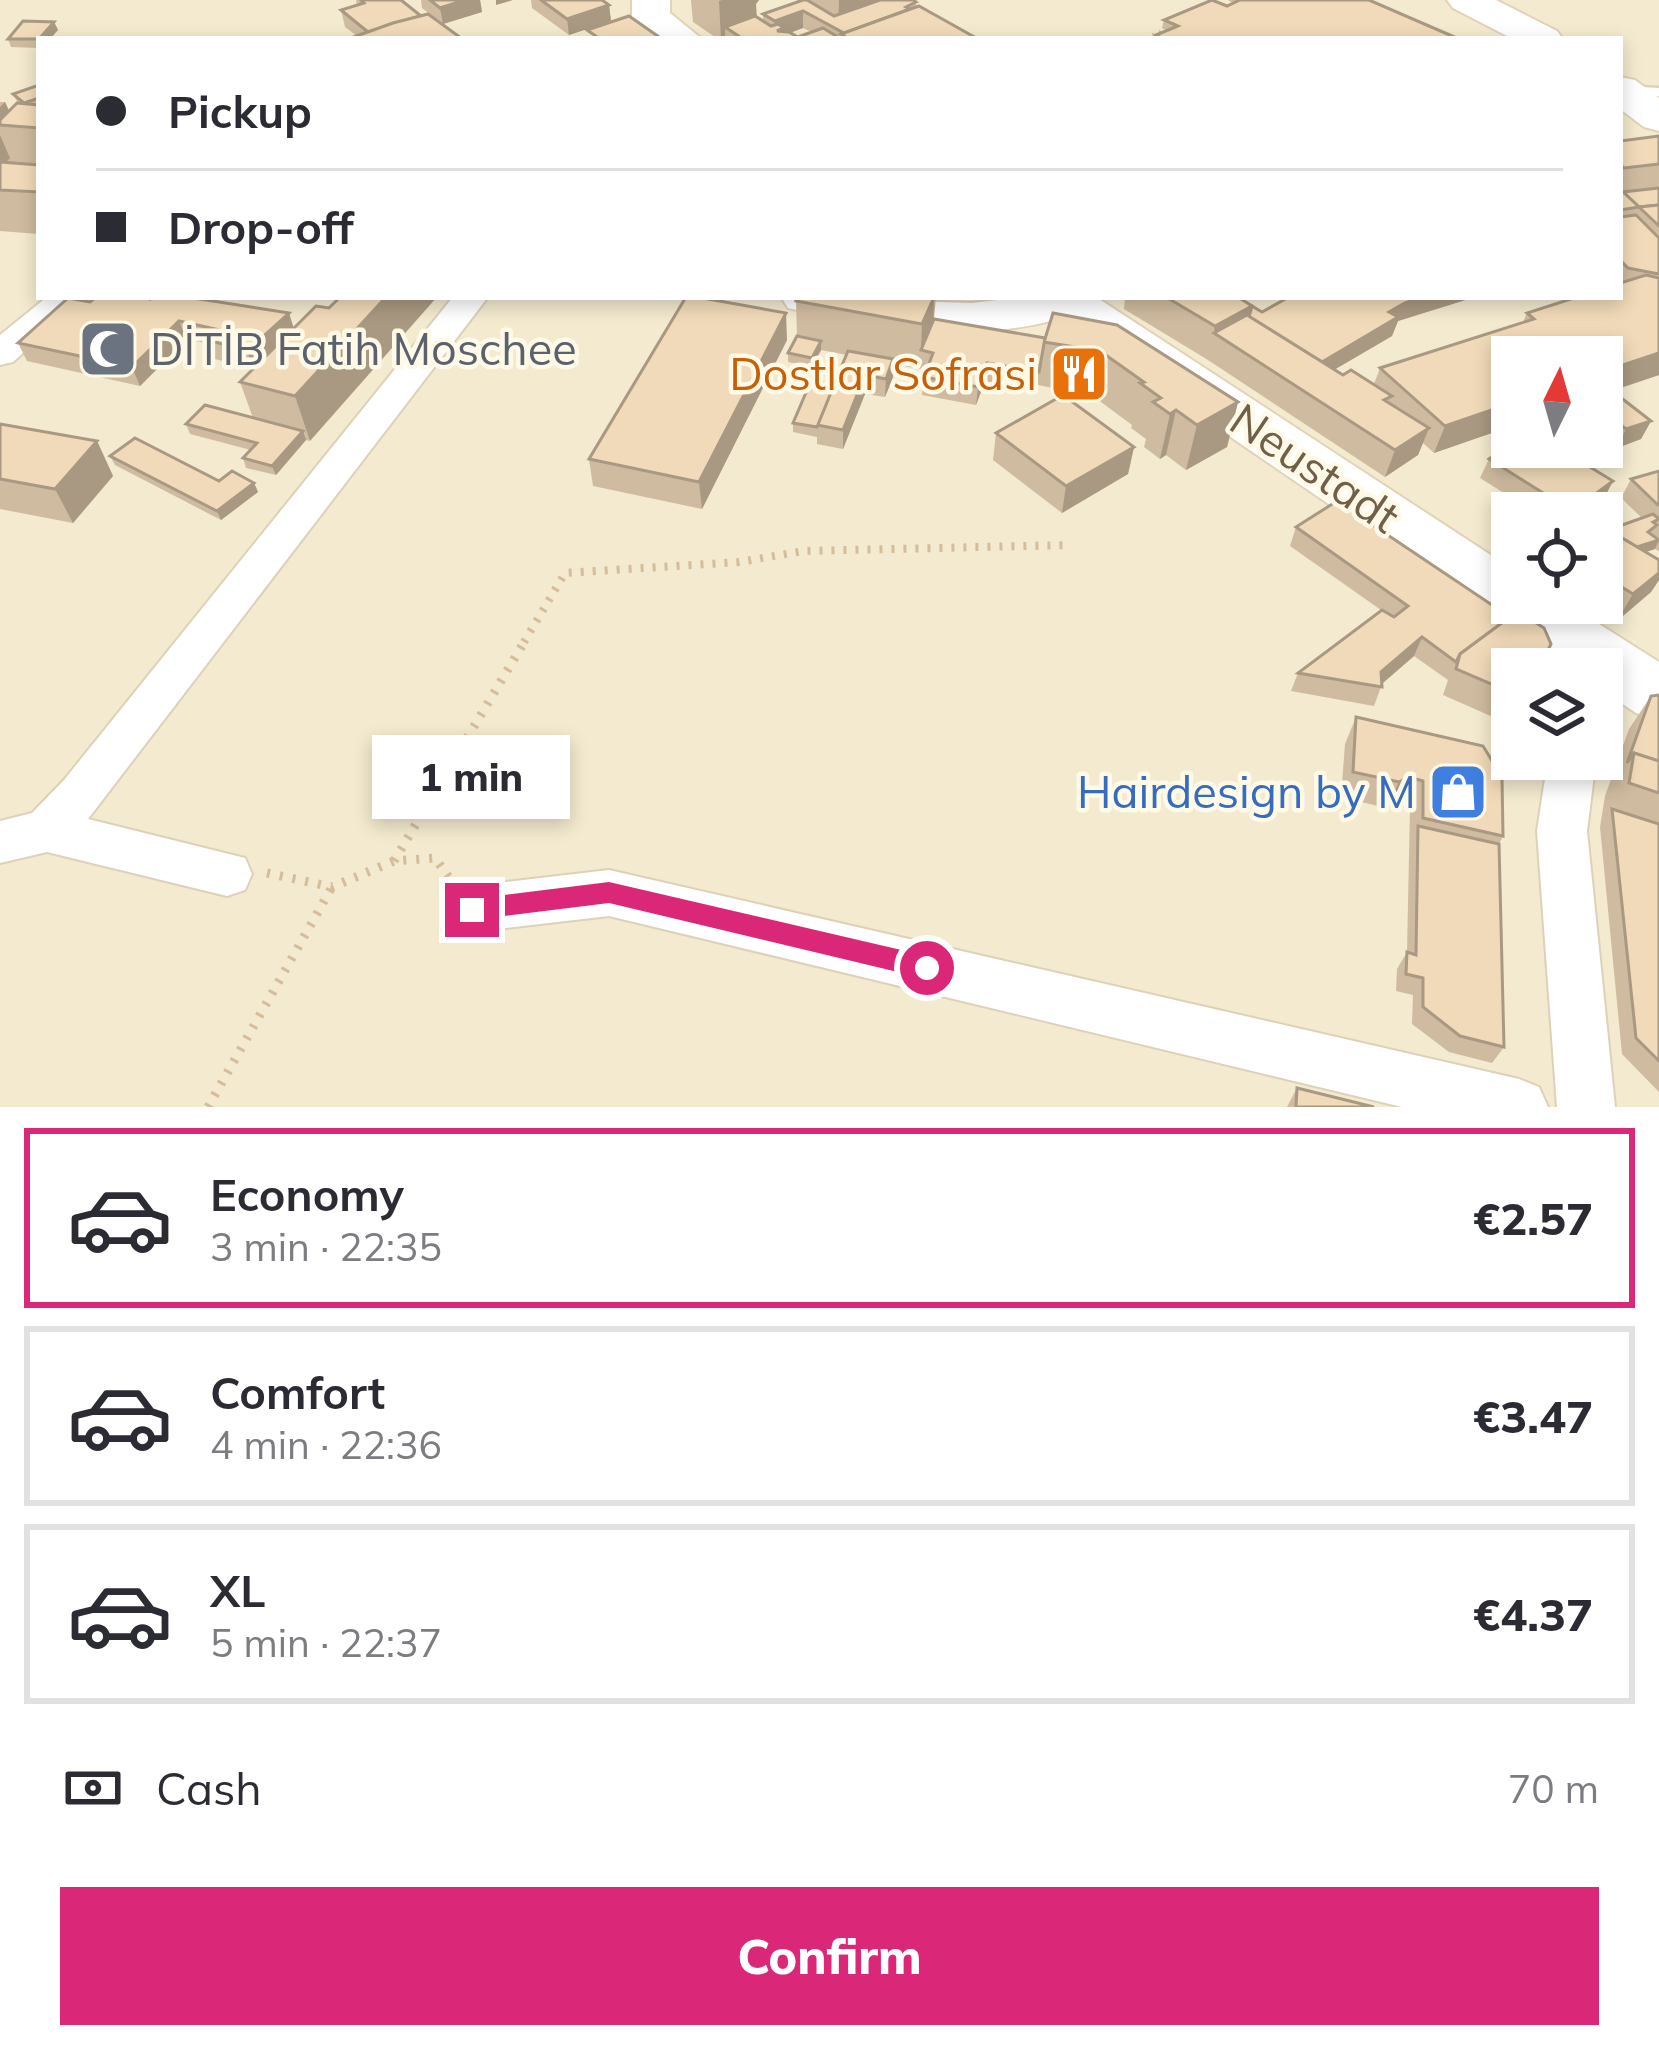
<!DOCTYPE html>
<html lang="en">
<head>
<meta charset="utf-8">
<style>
	:root { --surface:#fff; --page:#f7f7f7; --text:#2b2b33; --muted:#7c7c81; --line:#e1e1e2; --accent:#db2777 }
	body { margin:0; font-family:Mulish,sans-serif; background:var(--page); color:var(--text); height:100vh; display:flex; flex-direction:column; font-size:45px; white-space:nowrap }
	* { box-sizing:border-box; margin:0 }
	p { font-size:39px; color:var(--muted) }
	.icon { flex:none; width:66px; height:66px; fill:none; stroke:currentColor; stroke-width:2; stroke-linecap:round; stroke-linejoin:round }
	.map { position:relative; height:1107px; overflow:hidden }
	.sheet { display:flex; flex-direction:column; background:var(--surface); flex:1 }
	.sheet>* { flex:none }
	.top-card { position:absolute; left:36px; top:36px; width:1587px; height:264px; border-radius:0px; box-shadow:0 6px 18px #0003; display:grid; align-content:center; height:264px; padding:0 60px; background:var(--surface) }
	.needle { width:78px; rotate:5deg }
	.buttons { position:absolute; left:1491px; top:336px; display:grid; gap:24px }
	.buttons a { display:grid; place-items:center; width:132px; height:132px; border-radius:0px; background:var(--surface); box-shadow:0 6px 18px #0003; font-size:60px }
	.end { position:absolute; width:54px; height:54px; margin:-27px; border:15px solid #db2777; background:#fff; box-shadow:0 0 0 6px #fff }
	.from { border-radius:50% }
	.bubble { position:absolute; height:84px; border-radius:0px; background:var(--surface); box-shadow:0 6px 18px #0003; font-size:39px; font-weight:800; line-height:84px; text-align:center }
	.top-card b { display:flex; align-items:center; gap:42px; height:114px; font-size:45px }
	.top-card b+b { border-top:3px solid var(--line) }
	.top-card i { width:30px; height:30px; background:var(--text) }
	ul { padding:21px 0 0; list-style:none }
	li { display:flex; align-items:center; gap:36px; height:180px; margin:0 24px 18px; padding:0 36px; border:6px solid var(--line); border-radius:0px }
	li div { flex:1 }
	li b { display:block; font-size:45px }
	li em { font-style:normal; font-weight:800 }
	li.active { border-color:var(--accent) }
	li>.icon { width:108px; height:108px; stroke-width:1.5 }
	.pay { display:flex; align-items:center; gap:30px; height:132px; padding:0 60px; font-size:45px }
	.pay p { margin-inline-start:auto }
	.cta { display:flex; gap:24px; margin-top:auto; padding:24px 60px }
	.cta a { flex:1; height:138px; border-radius:0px; background:var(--accent); color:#fff; font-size:48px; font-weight:800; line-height:138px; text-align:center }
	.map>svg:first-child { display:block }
	.residential { fill:#f3eacf; fill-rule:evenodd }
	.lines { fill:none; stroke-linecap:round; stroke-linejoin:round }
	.lane-casing { stroke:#ddd1ba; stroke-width:5 }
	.street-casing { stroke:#ddd1ba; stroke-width:4 }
	.secondary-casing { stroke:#e2d3b8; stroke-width:4 }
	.path-far2 { stroke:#d5bd9c; stroke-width:6; stroke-dasharray:1.5 6; stroke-linecap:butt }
	.path-far1 { stroke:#d5bd9c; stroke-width:8; stroke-dasharray:3 9; stroke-linecap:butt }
	.path { stroke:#d5bd9c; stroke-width:9; stroke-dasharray:3 10; stroke-linecap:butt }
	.lane { fill:#fff; fill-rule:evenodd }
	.street { fill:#fff; fill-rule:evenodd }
	.secondary { fill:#fff; fill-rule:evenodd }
	.wall { fill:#cfbb9f; fill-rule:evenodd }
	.shaded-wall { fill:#a99982 }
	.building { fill:#f1dab9; stroke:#a99982; stroke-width:3 }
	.route { fill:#db2777 }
	.labels { text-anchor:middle; stroke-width:9; stroke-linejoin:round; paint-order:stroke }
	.worship-label { font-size:45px; fill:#5b616d; stroke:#fffae7; text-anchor:start }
	.food-label { font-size:45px; fill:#c56008; stroke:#fffae7; text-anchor:end }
	.street-label { font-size:45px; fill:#725f48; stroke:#fffae7 }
	.shop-label { font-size:45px; fill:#366cbe; stroke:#fffae7; text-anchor:end }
</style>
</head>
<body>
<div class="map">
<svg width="1659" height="1107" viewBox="0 0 1659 1107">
	<rect width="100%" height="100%" fill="#fcf6e1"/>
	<!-- residential -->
	<path class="residential" d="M0 0H1659V1107H0ZM39 39H1620V297H39ZM1512 357H1602V447H1512ZM1512 513H1602V603H1512ZM1512 669H1602V759H1512Z"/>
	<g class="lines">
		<!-- lane casing -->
		<g class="lane-casing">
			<polygon id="lane" points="1620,86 1659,88 1659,96 1620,94"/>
		</g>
		<!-- street casing -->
		<g class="street-casing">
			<g id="street">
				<polygon points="47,297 85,297 13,362 0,365 0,335"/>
				<polygon points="453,297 488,297 88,819 245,858 252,874 245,890 227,896 47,852 0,863 0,821 32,813 64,780"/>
				<polygon points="1548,759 1596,759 1587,831 1615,1107 1557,1107 1537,831"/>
				<polygon points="609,870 1519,1079 1539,1087 1548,1107 1402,1107 609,916 472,932 454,925 446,909 454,893 472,886"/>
			</g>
		</g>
		<!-- secondary casing -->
		<g class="secondary-casing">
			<g id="secondary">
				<polygon points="632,0 670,0 670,13 702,39 656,39 632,18"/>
				<polygon points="1447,0 1496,0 1557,31 1563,39 1513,39 1453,8"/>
				<polygon points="1620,77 1635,80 1659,98 1659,131 1644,127 1620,109"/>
				<path d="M781 297 972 303 1022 297H1096L1512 569V603H1566L1659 662V721L1636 713 1602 690V669H1570L1058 319C972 343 892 329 806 312L788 308Z"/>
			</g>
		</g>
		<!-- path-far2 -->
		<polyline class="path-far2" points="1146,39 1172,28"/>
		<!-- path-far1 -->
		<polyline class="path-far1" points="524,642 565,573 739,562 804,551 1068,545"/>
		<!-- path -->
		<g class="path">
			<polyline points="394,861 526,639"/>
			<polyline points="267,873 332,887 394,861 435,858 450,879"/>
			<polyline points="208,1107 332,887"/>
		</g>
		<!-- lane -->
		<use href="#lane" class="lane"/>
		<!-- street -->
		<use href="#street" class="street"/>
		<!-- secondary -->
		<use href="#secondary" class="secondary"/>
	</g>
	<!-- wall -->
	<g class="wall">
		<polygon points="356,0 401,0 421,16 461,39 348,39 357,36 345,27 341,10 357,5"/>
		<polygon points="421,0 480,0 482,12 443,24 422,8"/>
		<polygon points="531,0 602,0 609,5 611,21 569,35 532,8"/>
		<path d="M691 0H759L756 4 757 18 763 22V14L803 0H913L916 2V7L978 39H718L693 22ZM803 28 812 32 798 37 790 33Z"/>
		<polygon points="1228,0 1369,0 1459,39 1155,39 1156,35 1167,31 1162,28 1164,20 1233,3"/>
		<polygon points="54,22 58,30 39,39 39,48 11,47 8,39"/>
		<polygon points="39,85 39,234 0,231 0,102 5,102 9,111 18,103 13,94"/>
		<polygon points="1659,136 1659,375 1612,391 1651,421 1641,439 1617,448 1602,436 1602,357 1512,357 1512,426 1434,453 1423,443 1418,455 1385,477 1208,360 1124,309 1125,297 1238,297 1262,312 1289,297 1475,297 1398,321 1392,336 1334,370 1343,375 1374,384 1380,368 1523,322 1527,313 1620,297 1620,141"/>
		<polygon points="96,297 187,297 289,313 310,441 306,440 276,475 246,468 243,458 251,450 190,434 186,424 253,418 240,382 253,369 215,359 210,344 187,339 140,386 27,361 18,343 90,302"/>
		<polygon points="936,297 934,319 1045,338 1053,313 1238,402 1227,447 1186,470 1166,455 1160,459 1144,447 1146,439 1131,428 1132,425 1093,396 1038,385 1037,391 985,381 976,405 922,395 924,377 926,370 893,364 893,377 885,397 865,394 843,449 817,444 817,437 793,432 793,423 834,385 847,355 821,350 812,367 788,362 788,353 797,336 796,301"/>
		<polygon points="787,340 702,509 593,486 589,459"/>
		<polygon points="0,424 97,441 113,476 73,523 0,509"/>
		<polygon points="996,433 1134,447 1128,474 1062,513 993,460"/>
		<polygon points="110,456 219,481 254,483 258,492 221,520 115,465"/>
		<polygon points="1489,459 1613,481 1603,500 1585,513 1536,513 1480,478"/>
		<polygon points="1659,471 1659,551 1655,549 1645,552 1659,560 1659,580 1651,592 1617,621 1589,603 1602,603 1602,526 1608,530 1642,518 1621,498 1631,479"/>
		<polygon points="1296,527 1512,669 1511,725 1443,695 1448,680 1414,656 1382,684 1374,706 1291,691 1298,673 1381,610 1290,546"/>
		<polygon points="1659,695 1659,1092 1622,1054 1600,827 1605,796 1629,729 1651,696"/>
		<polygon points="1356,717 1503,836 1499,844 1504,1047 1492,1063 1449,1052 1412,1024 1413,995 1396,991 1397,969 1407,952 1410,807 1396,803 1386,808 1341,797 1345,744"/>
		<polygon points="1297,1088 1374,1107 1287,1107"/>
	</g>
	<!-- shaded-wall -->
	<g class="shaded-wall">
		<polygon points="465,0 480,0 482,12 443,24 440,8"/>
		<polygon points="496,0 513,0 496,5"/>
		<polygon points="722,0 759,0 756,4 757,28 725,27 725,39 721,39 719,1"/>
		<polygon points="839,0 899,0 838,31"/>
		<polygon points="609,5 611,21 569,35 567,19"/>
		<polygon points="803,11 803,28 775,38 775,21"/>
		<polygon points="54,22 58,30 50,39 39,39"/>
		<polygon points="5,102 16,126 0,125 0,107"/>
		<polygon points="0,135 10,158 3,166 0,160"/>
		<polygon points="386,297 437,297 310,441 295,396"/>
		<polygon points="934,297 933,337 921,350 922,324"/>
		<polygon points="1423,297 1475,297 1398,321 1392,336 1308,385 1313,367 1389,312 1405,303"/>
		<polygon points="1252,306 1244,339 1214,333 1215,326"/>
		<polygon points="289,313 295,332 254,369 247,351"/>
		<polygon points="786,313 787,340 702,509 699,482"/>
		<polygon points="179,321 187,339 140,386 132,367"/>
		<polygon points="821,341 821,350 812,367 812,358"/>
		<polygon points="1659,353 1659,375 1602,394 1602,372"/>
		<polygon points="893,359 893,377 885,397 886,379"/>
		<polygon points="987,363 985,381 976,405 978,387"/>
		<polygon points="865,375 865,394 843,449 843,430"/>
		<polygon points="1238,402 1227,447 1186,470 1197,425"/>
		<polygon points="1512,403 1512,426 1434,453 1445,426"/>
		<polygon points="1176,410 1166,455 1160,459 1170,414"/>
		<polygon points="1651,421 1641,439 1617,448 1626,429"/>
		<polygon points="1429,428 1418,455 1385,477 1395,450"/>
		<polygon points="303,431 306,440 276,475 272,466"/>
		<polygon points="97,441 113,476 73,523 55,489"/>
		<polygon points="1134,447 1128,474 1062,513 1066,486"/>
		<polygon points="1613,481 1603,500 1585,513 1571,513"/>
		<polygon points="254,483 258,492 221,520 217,511"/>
		<polygon points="1659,540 1655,549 1614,563 1620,553"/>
		<polygon points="1659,573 1659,580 1651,592 1617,621 1633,594"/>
		<polygon points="1422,637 1414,656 1378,687 1381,672"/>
		<polygon points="1409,777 1396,803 1386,808 1399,782"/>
	</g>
	<!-- building -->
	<g class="building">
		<polygon points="361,0 401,0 421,16 368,32 341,10 364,3"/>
		<polygon points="430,0 465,0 440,8"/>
		<polygon points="541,0 602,0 609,5 567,19"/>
		<polygon points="803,0 807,0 834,16 880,0 913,0 916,2 906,7 910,9 844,33 803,11 775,21 763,14"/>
		<polygon points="1212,0 1227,6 1240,0 1369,0 1459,39 1163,39 1156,35 1178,26 1164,20"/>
		<polygon points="919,6 978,39 849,39 841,34"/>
		<polygon points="428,14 461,38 348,39 393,23"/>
		<polygon points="629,16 662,39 600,39 587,30"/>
		<polygon points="755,16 771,26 778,24 784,28 777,31 789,32 801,39 743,39 725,27"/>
		<polygon points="23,21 54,22 39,39 8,39"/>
		<polygon points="823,28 841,39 801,39 798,37"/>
		<polygon points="39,85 39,98 24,103 13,94"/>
		<polygon points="17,103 39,105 39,128 0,125 0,120"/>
		<polygon points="1659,136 1659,164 1624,168 1620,165 1620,141"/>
		<polygon points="0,162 39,165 39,192 0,190"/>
		<polygon points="1659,188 1659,205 1639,207 1623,192"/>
		<polygon points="1620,189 1639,207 1620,210"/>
		<polygon points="1659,205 1659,226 1639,207"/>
		<polygon points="1636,215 1659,238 1659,274 1628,268 1620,260 1620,217"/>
		<polygon points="1646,275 1659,278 1659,353 1602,372 1602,357 1512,357 1512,403 1445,426 1380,368 1534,319 1527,313 1577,297 1620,297 1620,283"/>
		<polygon points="96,297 142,297 150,299 152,297 187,297 289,313 247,351 208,340 220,330 179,321 132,367 18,343 68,298 90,302"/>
		<polygon points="340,297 386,297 295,396 240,382 316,306 329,308"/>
		<polygon points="686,297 697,297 786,313 699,482 589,459"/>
		<polygon points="798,297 934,297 922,324 796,301"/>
		<polygon points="1166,297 1238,297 1252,306 1215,326"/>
		<polygon points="1289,297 1423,297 1405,303 1389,312 1398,317 1322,362 1249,317 1252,306 1262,312"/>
		<polygon points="1053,313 1117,325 1238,402 1197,425 1176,410 1170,414 1153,402 1161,398 1140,383 1144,382 1100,351 1044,342"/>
		<polygon points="1247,315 1343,375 1351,370 1392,396 1384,400 1429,428 1395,450 1214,333"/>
		<polygon points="934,319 1045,338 1039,372 987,363 978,387 924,377 933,353 921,350"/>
		<polygon points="797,336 821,341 812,358 788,353"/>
		<polygon points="848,351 893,359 886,379 865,375 843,430 817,425"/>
		<polygon points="811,381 834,385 817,427 793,423"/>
		<polygon points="1602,383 1651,421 1626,429 1602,410"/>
		<polygon points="1063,395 1134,447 1066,486 996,433"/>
		<polygon points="205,405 303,431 272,466 243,458 257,443 186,424"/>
		<polygon points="0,424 97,441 55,489 0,479"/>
		<polygon points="135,438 219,481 232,471 254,483 217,511 110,456"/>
		<polygon points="1512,443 1512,447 1557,447 1613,481 1572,511 1489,459"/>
		<polygon points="1659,471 1659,505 1658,505 1631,479"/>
		<polygon points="1337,501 1510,617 1460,654 1456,662 1422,637 1381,672 1382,687 1298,673 1382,610 1394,617 1408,606 1296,527"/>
		<polygon points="1653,514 1659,519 1653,522 1657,525 1648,532 1659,540 1637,547 1608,530"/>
		<polygon points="1602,526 1659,560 1659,573 1633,594 1602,575"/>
		<polygon points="1518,611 1544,628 1551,644 1539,669 1512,669 1512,693 1456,669 1460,654"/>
		<polygon points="1659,695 1659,761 1634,753 1627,763 1651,696"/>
		<polygon points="1356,717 1483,746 1502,777 1503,836 1423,818 1423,781 1409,777 1399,782 1353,772"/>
		<polygon points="1634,753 1659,761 1659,793 1629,783"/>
		<polygon points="1612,809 1659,824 1659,1061 1636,1038"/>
		<polygon points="1418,826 1499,844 1504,1047 1460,1036 1423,1007 1423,978 1406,974 1407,952 1416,955"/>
		<polygon points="1297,1088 1374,1107 1296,1107"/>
	</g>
	<!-- route -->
	<polygon class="route" points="609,882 927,956 939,968 927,979 609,903 472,920 460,910 472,899"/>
	<!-- icons -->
	<defs>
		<g id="mosque-square" transform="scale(3)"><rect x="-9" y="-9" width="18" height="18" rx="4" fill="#6b7280" stroke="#fffae7"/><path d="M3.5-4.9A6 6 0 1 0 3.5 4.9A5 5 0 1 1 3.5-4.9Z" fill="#fff"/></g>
		<g id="restaurant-square" transform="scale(3)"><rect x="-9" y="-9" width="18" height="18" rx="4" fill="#e8710a" stroke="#fffae7"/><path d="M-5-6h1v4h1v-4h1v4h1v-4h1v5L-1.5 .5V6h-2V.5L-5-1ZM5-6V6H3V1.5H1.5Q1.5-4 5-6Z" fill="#fff"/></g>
		<g id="shop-square" transform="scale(3)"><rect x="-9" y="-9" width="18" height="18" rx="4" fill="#3f7fe0" stroke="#fffae7"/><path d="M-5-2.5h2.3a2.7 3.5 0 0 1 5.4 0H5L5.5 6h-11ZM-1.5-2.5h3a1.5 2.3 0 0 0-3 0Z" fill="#fff"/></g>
	</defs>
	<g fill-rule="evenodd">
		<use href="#mosque-square" x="108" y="349"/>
		<use href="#restaurant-square" x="1079" y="374"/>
		<use href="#shop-square" x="1458" y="792"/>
	</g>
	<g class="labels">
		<!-- worship labels -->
		<g class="worship-label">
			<text x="150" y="365">DİTİB Fatih Moschee</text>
		</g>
		<!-- food labels -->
		<g class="food-label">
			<text x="1037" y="390">Dostlar Sofrasi</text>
		</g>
		<!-- street labels -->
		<g class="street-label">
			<text transform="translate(1315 468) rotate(34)" y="16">Neustadt</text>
		</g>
		<!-- shop labels -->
		<g class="shop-label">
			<text x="1416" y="808">Hairdesign by M</text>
		</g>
	</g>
</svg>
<div class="buttons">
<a><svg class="needle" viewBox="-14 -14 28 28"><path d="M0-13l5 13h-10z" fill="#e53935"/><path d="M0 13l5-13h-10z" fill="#7c7c81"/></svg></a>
<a><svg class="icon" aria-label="locate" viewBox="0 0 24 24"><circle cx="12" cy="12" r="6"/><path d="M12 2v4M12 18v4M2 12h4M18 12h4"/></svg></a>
<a><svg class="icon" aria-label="layers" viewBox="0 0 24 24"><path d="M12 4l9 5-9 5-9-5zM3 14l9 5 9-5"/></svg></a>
</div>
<i class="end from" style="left:927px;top:968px"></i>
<i class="end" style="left:472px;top:910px"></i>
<div class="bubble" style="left:372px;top:735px;width:198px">1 min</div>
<div class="top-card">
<b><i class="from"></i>Pickup</b>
<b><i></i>Drop-off</b>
</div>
</div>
<section class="sheet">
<ul>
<li class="active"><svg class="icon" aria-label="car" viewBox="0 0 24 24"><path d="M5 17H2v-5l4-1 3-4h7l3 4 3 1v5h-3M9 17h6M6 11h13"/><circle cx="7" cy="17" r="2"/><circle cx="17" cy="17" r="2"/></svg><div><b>Economy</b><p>3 min · 22:35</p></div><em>€2.57</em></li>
<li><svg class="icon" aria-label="car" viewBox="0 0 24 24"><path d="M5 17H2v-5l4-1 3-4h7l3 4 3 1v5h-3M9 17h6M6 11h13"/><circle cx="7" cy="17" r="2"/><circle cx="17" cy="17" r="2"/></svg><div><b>Comfort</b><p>4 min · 22:36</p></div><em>€3.47</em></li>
<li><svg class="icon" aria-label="car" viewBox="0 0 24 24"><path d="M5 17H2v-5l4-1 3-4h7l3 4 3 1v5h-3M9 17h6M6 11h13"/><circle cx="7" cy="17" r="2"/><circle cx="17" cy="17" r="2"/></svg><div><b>XL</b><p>5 min · 22:37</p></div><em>€4.37</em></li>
</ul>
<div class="pay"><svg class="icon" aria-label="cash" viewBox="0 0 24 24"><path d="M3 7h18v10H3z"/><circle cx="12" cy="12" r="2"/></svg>Cash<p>70 m</p></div>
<div class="cta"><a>Confirm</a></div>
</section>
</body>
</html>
